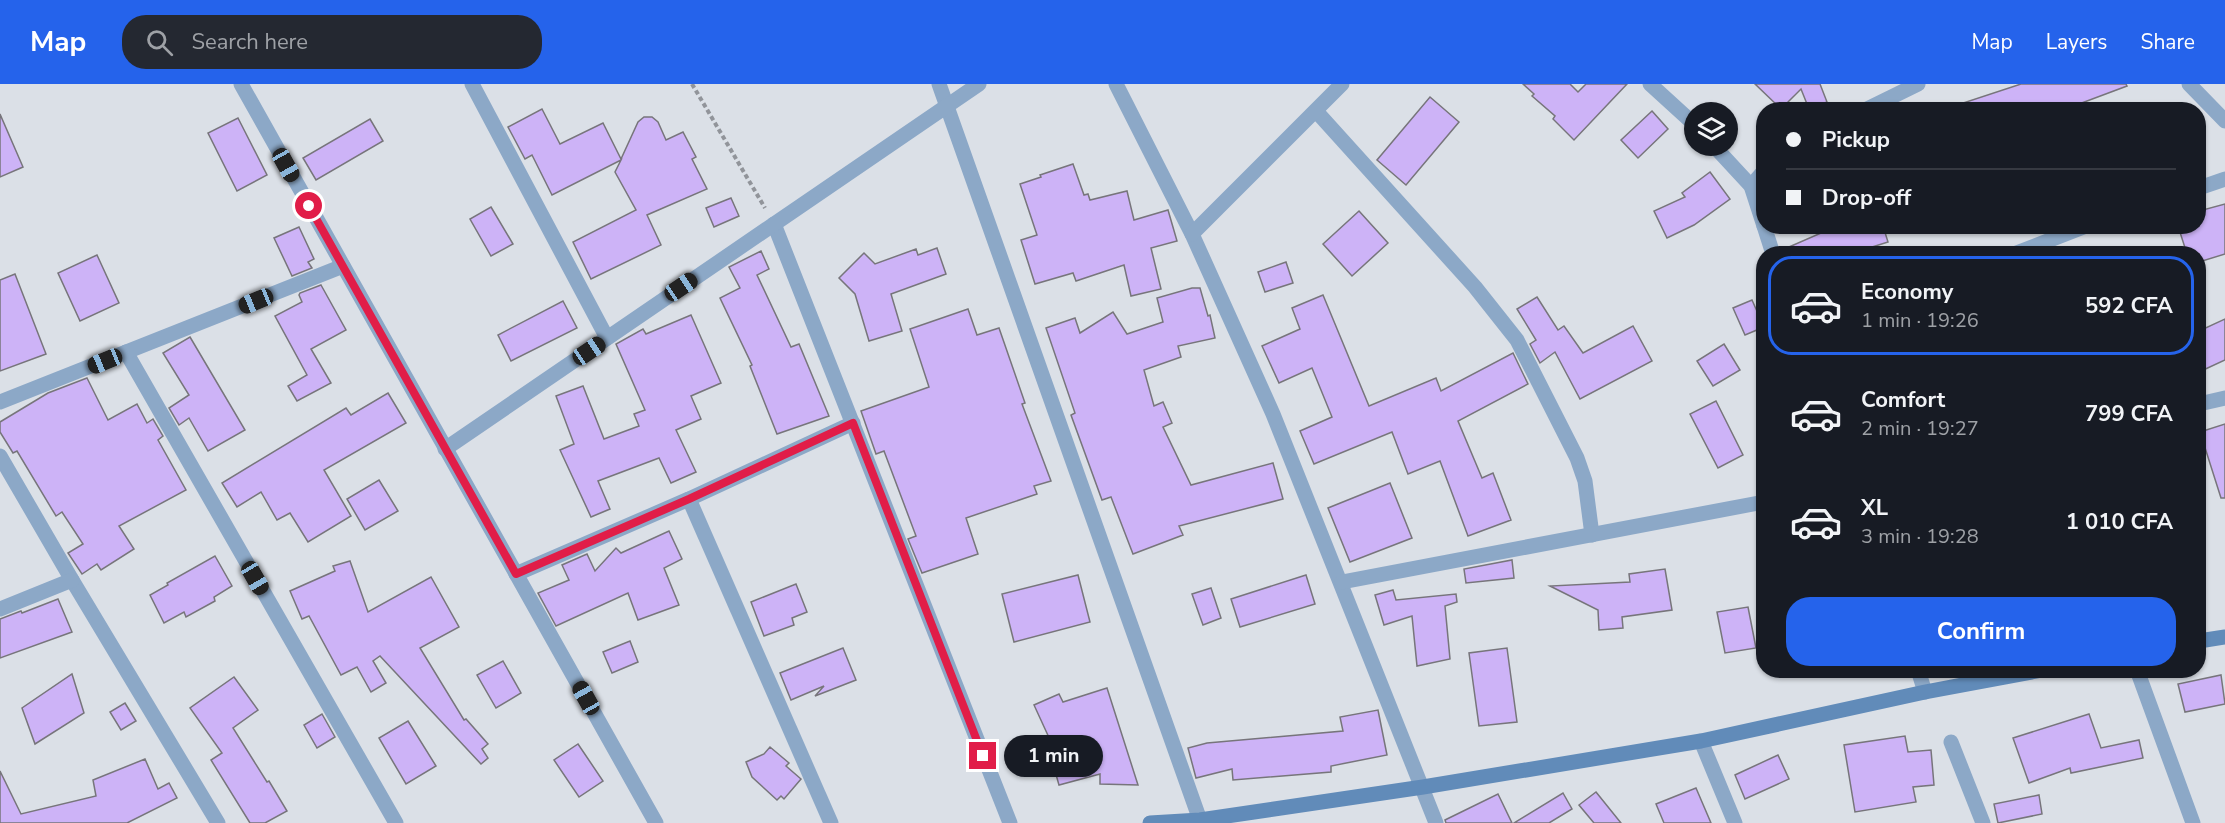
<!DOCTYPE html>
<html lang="en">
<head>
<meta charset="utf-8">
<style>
	:root { --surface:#171b24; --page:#242831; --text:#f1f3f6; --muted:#9ea1a6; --line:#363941; --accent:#2563eb }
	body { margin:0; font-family:"Nunito Sans",sans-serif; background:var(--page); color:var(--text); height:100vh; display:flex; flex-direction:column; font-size:22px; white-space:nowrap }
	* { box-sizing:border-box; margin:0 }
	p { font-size:20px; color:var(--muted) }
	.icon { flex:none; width:33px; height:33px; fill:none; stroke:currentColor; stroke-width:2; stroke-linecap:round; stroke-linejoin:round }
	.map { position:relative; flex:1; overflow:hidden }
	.drawer { position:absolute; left:1756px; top:162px; width:450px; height:432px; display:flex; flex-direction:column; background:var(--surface); border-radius:24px; box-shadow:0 2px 4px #0004 }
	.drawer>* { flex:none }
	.top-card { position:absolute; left:1756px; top:18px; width:450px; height:132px; border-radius:24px; box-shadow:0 2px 4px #0004; display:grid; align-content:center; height:132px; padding:0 30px; background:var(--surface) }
	.buttons { position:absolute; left:1684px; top:18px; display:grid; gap:12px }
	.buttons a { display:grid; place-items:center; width:54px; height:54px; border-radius:50%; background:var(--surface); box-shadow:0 2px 4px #0004; font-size:30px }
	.end { position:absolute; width:27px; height:27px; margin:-14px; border:8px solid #e11d48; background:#fff; box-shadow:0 0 0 3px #fff }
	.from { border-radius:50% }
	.bubble { position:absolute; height:42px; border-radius:21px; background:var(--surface); box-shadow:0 2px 4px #0004; font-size:20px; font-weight:700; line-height:42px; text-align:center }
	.car { position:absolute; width:18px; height:36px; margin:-18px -9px; border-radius:8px; box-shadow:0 0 4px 2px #0007; background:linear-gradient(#222 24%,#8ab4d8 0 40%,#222 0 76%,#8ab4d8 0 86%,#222 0) }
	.top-card b { display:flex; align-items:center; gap:21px; height:57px; font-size:22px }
	.top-card b+b { border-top:2px solid var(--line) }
	.top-card i { width:15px; height:15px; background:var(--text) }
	ul { padding:10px 0 0; list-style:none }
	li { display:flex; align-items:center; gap:18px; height:99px; margin:0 12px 9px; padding:0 18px; border:3px solid transparent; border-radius:24px }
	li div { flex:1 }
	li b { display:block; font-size:22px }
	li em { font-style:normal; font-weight:700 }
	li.current { border-color:var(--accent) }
	li>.icon { width:54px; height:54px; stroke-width:1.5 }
	.button { display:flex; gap:12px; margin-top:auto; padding:12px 30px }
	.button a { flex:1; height:69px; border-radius:24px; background:var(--accent); color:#fff; font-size:24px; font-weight:700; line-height:69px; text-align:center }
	header { display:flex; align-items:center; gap:36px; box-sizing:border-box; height:84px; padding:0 30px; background:var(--accent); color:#fff }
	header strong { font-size:28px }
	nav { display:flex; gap:33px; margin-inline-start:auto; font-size:21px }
	.search { width:420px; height:54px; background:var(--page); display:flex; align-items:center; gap:15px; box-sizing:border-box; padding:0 21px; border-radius:24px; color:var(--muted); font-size:22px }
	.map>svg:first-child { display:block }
	.building { fill:#cdb3f7; stroke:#77757b; stroke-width:1.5 }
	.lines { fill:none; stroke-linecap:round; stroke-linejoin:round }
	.path { stroke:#91949a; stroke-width:4; stroke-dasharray:4.5 3; stroke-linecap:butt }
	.street { stroke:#8ca8c7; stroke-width:15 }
	.secondary { stroke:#618bb9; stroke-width:15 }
	.route { stroke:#e11d48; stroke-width:8 }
</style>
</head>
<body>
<header>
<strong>Map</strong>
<div class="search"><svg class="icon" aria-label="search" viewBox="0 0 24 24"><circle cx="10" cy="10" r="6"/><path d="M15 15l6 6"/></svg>Search here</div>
<nav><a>Map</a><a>Layers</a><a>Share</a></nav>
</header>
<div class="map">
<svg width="2225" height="739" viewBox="0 0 2225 739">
	<rect width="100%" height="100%" fill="#dbe0e7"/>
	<!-- building -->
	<g class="building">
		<polygon points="1523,0 1570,0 1578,8 1586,0 1627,0 1574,56 1553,35 1555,32 1532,12 1534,10"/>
		<polygon points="1755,0 1820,0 1827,18 1809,25 1801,5 1781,25"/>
		<polygon points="2021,0 2126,0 2127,2 2063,26 1954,26 1954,22"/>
		<polygon points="1430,13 1459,38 1406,101 1377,76"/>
		<polygon points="542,25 560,60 603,39 621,75 638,38 644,33 652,33 658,38 666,56 683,48 696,73 692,75 707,105 647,131 661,161 591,195 573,158 636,126 615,88 621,76 552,111 532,71 525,75 508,43"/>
		<polygon points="1652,27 1668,45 1638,74 1621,56"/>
		<polygon points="0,30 23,83 0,93"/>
		<polygon points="238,34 267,91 237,107 208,49"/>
		<polygon points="370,35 383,57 316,96 303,74"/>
		<polygon points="1073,80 1084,111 1088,110 1090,116 1127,107 1134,136 1168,126 1177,157 1151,164 1161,205 1131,212 1124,181 1076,197 1073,189 1035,200 1021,156 1037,151 1020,100 1041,93 1040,91"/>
		<polygon points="1710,88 1730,115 1694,141 1667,154 1654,127 1685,113 1682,109"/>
		<polygon points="731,114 739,132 714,143 706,124"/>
		<polygon points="2225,120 2225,170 2199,178 2199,170 2187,170 2178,142 2199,142 2199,127"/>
		<polygon points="491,123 513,160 491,172 470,135"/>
		<polygon points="1359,127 1388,159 1352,192 1323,160"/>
		<polygon points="1837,142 1883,142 1888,158 1850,170 1782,170 1782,166"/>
		<polygon points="299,143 314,175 308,178 312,184 292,192 274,154"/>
		<polygon points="937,164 946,190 891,210 902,247 869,257 855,210 839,194 864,169 875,180 916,165 918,171"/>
		<polygon points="761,167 769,185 757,191 791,263 799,260 829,332 777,350 750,282 752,281 720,214 740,204 729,183"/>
		<polygon points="97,171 119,219 80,237 58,189"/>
		<polygon points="1286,178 1293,199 1265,208 1258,188"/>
		<polygon points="15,190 46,270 0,287 0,196"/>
		<polygon points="321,201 346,246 311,265 331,299 297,317 288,302 307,291 275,232 302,218 299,211 300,209"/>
		<polygon points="1192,204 1200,204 1208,232 1210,231 1215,254 1178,262 1181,273 1144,286 1154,322 1163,318 1172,339 1163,343 1191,401 1273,379 1283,415 1179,442 1183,451 1133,470 1111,413 1102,416 1071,331 1075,329 1046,244 1075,234 1080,249 1113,228 1127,250 1163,238 1157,214"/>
		<polygon points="1323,211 1369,322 1436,294 1441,307 1513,269 1528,300 1458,337 1482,394 1493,389 1511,436 1468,452 1440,377 1408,390 1392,348 1314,380 1300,347 1332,333 1312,284 1279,299 1262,262 1300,245 1292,224"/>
		<polygon points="1537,213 1558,246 1564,242 1583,269 1633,242 1652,277 1580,315 1555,268 1540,279 1530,260 1536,256 1517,225"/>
		<polygon points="1752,216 1764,243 1745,251 1733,224"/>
		<polygon points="563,217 577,244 511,277 498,251"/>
		<polygon points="968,225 977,251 999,244 1025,319 1022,320 1051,397 1034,402 1037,410 966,434 978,470 922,489 908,455 916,452 884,367 876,370 861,327 929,303 910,245"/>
		<polygon points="691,231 721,299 691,312 701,335 676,346 696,388 671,399 659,374 598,397 610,425 591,433 560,366 574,360 556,312 583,302 604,355 639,342 634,330 645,326 616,260 643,245 646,250"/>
		<polygon points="2225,235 2225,276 2199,288 2199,247"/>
		<polygon points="190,253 245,346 208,367 189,334 179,341 169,324 189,311 163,269"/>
		<polygon points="1724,260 1740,286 1713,302 1697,277"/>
		<polygon points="87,294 108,336 137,320 147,339 153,335 163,352 158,356 186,406 119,442 134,465 101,486 97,480 82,490 68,469 83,460 62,428 56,432 17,367 13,369 0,348 0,338 48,309"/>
		<polygon points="388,309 406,339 324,386 351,432 308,458 290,429 277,436 261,408 237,423 222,399 346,324 351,331"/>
		<polygon points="1716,317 1743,371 1718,384 1690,330"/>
		<polygon points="2225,340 2225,414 2221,414 2200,348"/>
		<polygon points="379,396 398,427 365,446 347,415"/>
		<polygon points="1390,399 1412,454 1350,478 1328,424"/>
		<polygon points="669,447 682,475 664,484 679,521 638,536 628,509 556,542 538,509 569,496 562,481 587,470 595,487 616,464 621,469"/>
		<polygon points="215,472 232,502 214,513 215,517 186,533 184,528 164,539 150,511 168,501 167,499"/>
		<polygon points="1512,476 1514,494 1466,499 1464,485"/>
		<polygon points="350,477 368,528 431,493 459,543 420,564 464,636 466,635 488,660 482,665 488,674 481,680 380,572 373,577 386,599 371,608 357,583 341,591 309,532 302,535 290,507 335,487 333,482"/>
		<polygon points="1665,485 1672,526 1622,533 1623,544 1599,546 1598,526 1550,502 1630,498 1629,490"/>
		<polygon points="1078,491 1090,538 1014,558 1002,510"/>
		<polygon points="1306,491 1315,520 1240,543 1231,515"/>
		<polygon points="796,500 807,528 792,534 794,541 764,552 751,518"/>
		<polygon points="1211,504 1221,534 1203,541 1192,510"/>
		<polygon points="1393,506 1396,516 1456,510 1457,518 1445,522 1450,575 1417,582 1412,532 1384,541 1375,511"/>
		<polygon points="58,515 72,548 0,574 0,535 21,527 22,529"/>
		<polygon points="1748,523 1756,564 1725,569 1717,528"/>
		<polygon points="630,557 638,578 612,589 603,568"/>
		<polygon points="843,564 856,596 815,612 824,602 791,616 780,589"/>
		<polygon points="1507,564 1517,638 1479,642 1469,569"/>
		<polygon points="503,577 521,609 496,624 477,591"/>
		<polygon points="72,590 84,629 35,660 22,624"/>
		<polygon points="2221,591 2225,620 2185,628 2178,600"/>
		<polygon points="234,593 258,626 233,644 267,698 269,697 287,727 265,739 250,739 211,676 222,669 190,624"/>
		<polygon points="1107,604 1138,701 1100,700 1100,690 1059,701 1047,659 1051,658 1034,621 1059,610 1063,618"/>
		<polygon points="125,619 136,637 121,646 110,628"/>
		<polygon points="1378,626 1387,671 1331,682 1331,688 1233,696 1232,685 1196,694 1188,664 1207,659 1343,647 1340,633"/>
		<polygon points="322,630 335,653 317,664 304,641"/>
		<polygon points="2089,630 2101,664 2139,656 2143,674 2071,689 2070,684 2029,699 2013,654"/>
		<polygon points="408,637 436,682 406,700 379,654"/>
		<polygon points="1905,652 1908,668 1931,666 1934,701 1913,703 1916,718 1855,728 1844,661"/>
		<polygon points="578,660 603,697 579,713 554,676"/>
		<polygon points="770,663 789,679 786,682 801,695 784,715 781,712 777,716 752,693 746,678 764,670"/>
		<polygon points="1778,671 1789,695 1745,715 1735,691"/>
		<polygon points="145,675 158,705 169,699 177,714 127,739 0,739 0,687 21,730 96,712 93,696"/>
		<polygon points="1696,704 1711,739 1664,739 1656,720"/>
		<polygon points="1596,708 1621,739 1594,739 1579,721"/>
		<polygon points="1563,709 1572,725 1549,739 1514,739"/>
		<polygon points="1498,710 1512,739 1446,739 1445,736"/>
		<polygon points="2039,711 2042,730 1998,739 1994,720"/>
	</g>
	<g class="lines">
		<!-- path -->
		<polyline class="path" points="692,0 765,124"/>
		<!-- street -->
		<g class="street">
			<polyline points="241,0 656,739"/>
			<polyline points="472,0 607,254"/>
			<polyline points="939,0 1201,739"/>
			<polyline points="1116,0 1192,150 1273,330 1436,739"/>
			<polyline points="1650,0 1695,41"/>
			<polyline points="2189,0 2225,37"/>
			<polyline points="1865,26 1918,0"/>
			<polyline points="1316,27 1475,203 1517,256 1577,374 1585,397 1592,451"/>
			<polyline points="1714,62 1751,102 1764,142"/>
			<polyline points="1751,102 1764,87"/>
			<polyline points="2199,104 2225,95"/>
			<polyline points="774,140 1010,739"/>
			<polyline points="1764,142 1773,170"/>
			<polyline points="1192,150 1342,0"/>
			<polyline points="2014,170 2086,142"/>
			<polyline points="126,268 396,739"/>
			<polyline points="0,318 343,182"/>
			<polyline points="2199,320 2225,314"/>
			<polyline points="445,365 979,0"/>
			<polyline points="0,372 72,496 218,739"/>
			<polyline points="689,415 831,739"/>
			<polyline points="516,490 689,415 853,339"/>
			<polyline points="1342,498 1764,418"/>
			<polyline points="0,525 72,496"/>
			<polyline points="1918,586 1925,608"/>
			<polyline points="2137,586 2193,739"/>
			<polyline points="1701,657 1735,739"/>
			<polyline points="1951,658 1983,739"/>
		</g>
		<!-- secondary -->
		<g class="secondary">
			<polyline points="2199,557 2225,553"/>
			<polyline points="1150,739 1200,736 1423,703 1701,657 1925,608 2042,586"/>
		</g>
	</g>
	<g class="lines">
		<!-- route -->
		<polyline class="route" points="309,122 516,490 689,415 853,339 983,672"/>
	</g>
</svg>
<div class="buttons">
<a><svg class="icon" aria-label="layers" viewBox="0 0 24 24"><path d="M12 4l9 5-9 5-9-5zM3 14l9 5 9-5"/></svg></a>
</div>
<i class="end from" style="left:309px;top:122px"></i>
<i class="end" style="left:983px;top:672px"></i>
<div class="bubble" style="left:1004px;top:651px;width:99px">1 min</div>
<i class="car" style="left:286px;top:81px;rotate:151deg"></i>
<i class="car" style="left:681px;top:203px;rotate:56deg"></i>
<i class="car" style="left:256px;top:217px;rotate:248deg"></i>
<i class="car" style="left:589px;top:267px;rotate:56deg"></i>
<i class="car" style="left:105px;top:277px;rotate:248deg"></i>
<i class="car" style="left:255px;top:494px;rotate:150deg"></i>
<i class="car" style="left:586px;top:614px;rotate:331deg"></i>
<div class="top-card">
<b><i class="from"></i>Pickup</b>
<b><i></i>Drop-off</b>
</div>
<section class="drawer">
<ul>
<li class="current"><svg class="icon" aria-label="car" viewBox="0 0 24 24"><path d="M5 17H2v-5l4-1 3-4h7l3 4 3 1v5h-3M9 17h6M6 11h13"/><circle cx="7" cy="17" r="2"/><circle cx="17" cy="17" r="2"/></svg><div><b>Economy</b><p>1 min · 19:26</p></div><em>592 CFA</em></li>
<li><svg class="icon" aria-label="car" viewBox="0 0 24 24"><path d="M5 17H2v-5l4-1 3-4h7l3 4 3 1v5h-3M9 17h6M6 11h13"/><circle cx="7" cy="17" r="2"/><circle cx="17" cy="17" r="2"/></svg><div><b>Comfort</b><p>2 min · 19:27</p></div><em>799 CFA</em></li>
<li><svg class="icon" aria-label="car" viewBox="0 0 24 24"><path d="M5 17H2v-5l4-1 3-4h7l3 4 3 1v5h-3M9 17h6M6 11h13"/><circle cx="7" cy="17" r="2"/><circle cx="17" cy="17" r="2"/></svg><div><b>XL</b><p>3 min · 19:28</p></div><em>1 010 CFA</em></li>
</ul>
<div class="button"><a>Confirm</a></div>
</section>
</div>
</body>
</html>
